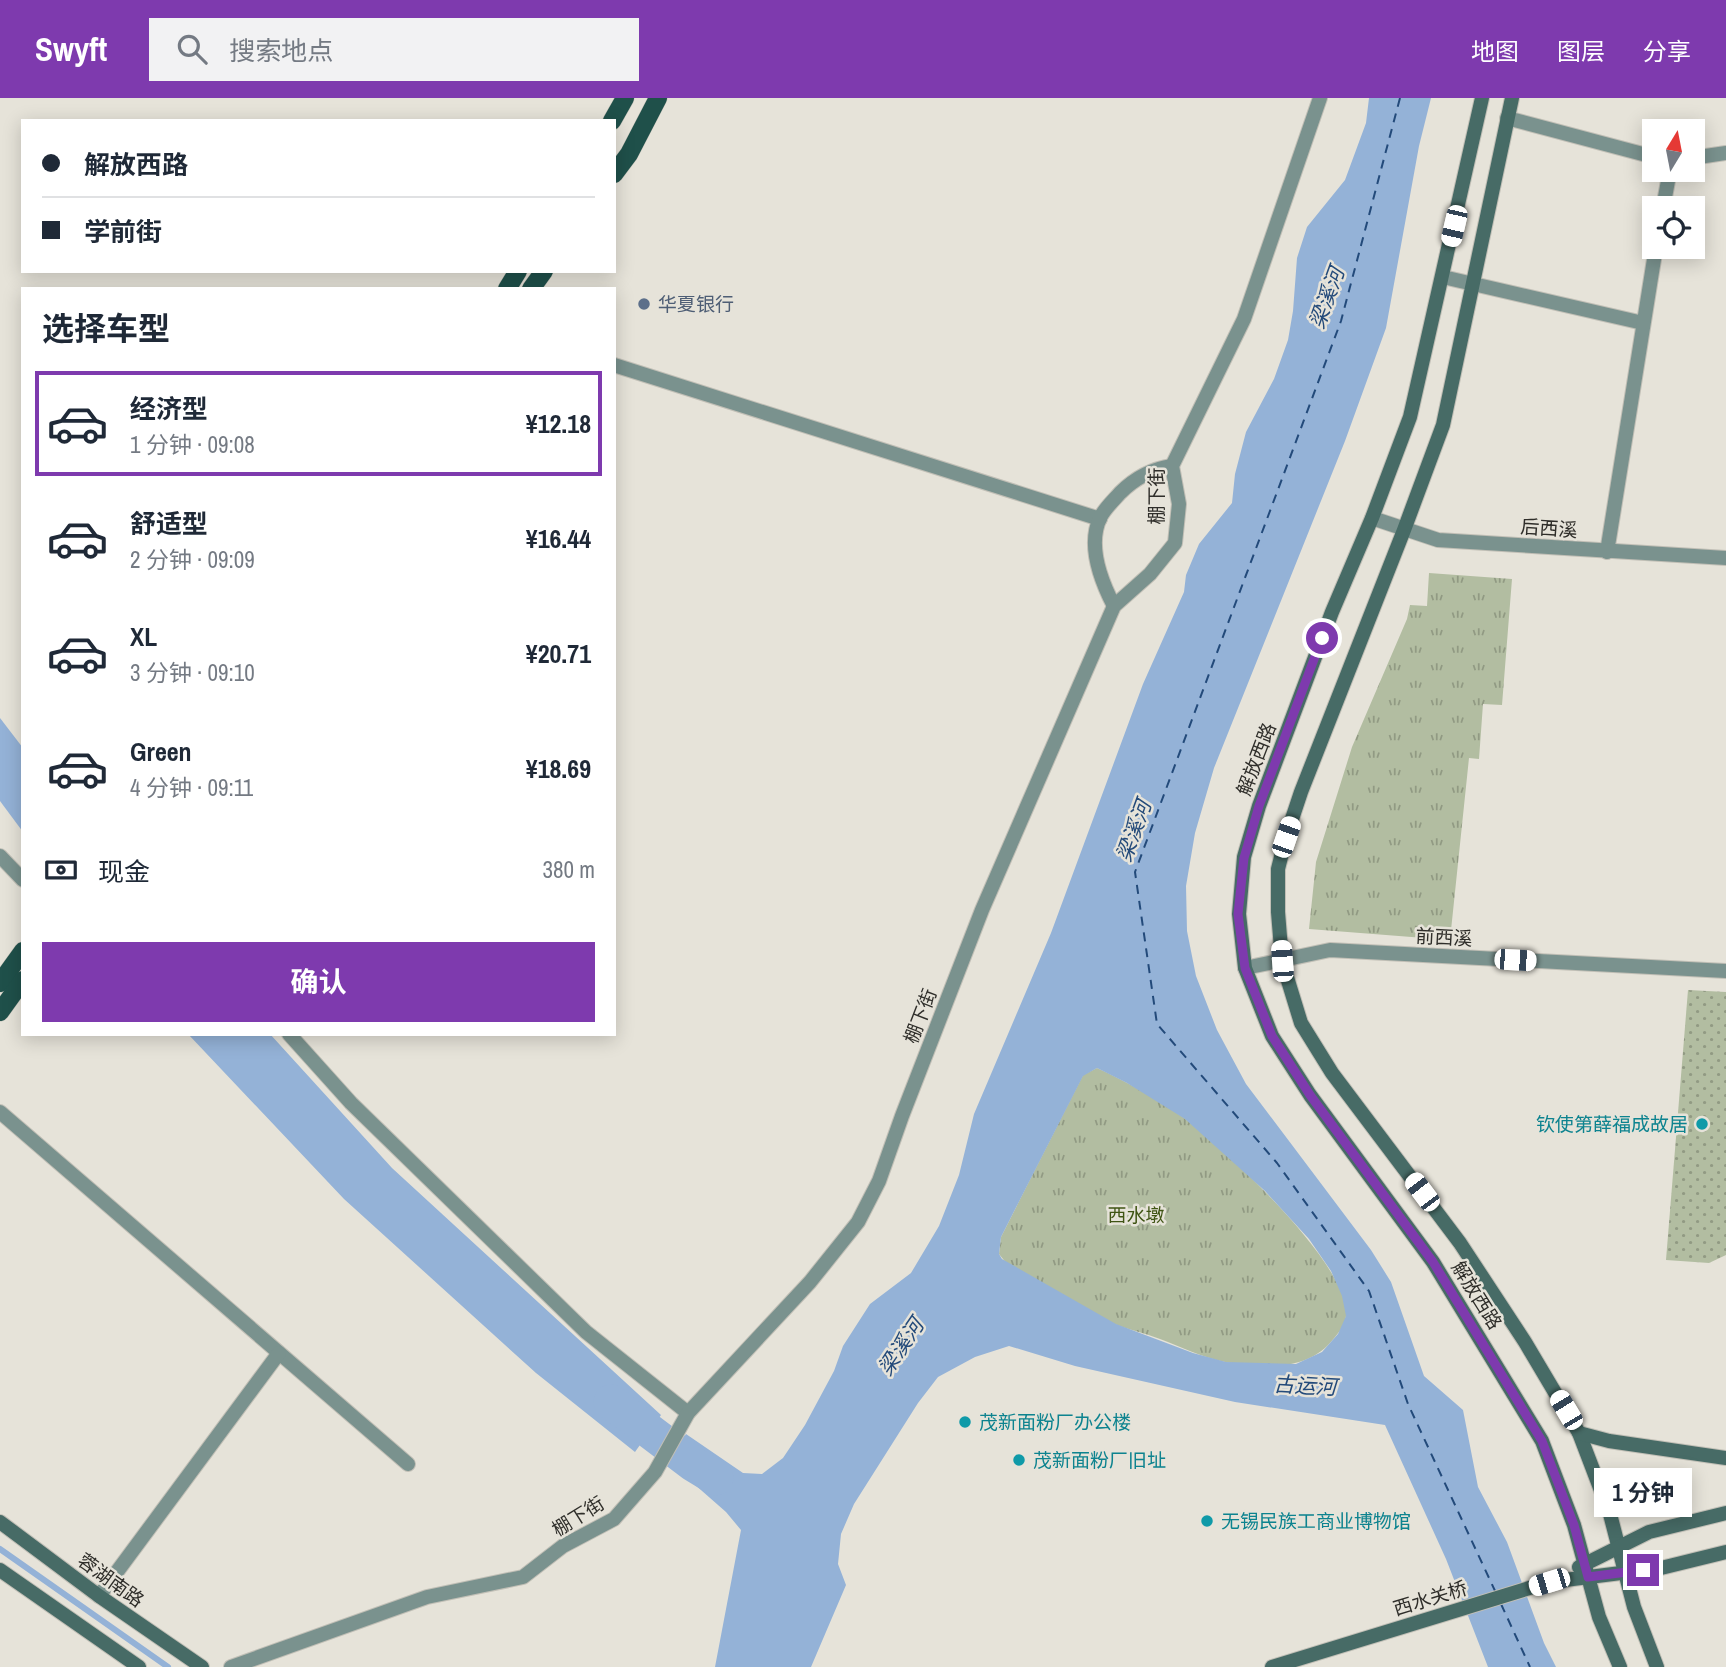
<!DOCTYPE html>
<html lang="zh">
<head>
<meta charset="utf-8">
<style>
	:root { --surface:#fff; --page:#f2f2f3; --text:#1f2937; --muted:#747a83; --line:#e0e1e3; --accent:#7e3aae }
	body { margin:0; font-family:"Archivo Narrow","Noto Sans SC",sans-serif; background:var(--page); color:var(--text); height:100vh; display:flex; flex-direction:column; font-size:26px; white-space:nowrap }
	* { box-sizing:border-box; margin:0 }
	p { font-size:23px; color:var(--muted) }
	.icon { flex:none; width:38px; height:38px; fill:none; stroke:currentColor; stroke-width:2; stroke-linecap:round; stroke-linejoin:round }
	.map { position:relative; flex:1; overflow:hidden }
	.panel { position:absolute; left:21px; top:189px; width:595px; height:749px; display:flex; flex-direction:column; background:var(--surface); border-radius:0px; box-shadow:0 4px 18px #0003 }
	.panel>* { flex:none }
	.top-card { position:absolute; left:21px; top:21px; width:595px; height:154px; border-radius:0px; box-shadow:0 4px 18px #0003; display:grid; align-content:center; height:154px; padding:0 21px; background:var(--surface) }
	.needle { width:46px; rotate:10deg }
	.fabs { position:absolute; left:1642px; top:21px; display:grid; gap:14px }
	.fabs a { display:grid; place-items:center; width:63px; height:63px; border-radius:0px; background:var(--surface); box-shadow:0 4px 18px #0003; font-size:35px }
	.end { position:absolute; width:32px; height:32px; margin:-16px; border:9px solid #7e3aae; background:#fff; box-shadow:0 0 0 4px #fff }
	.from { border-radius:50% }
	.bubble { position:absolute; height:49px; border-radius:0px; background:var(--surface); box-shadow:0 4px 18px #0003; font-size:23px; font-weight:700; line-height:49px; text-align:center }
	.car { position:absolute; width:21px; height:42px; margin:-21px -10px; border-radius:9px; box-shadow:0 0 5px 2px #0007; background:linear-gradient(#fff 24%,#345 0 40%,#fff 0 76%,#345 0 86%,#fff 0) }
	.top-card b { display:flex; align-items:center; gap:24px; height:66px; font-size:26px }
	.top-card b+b { border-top:2px solid var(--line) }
	.top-card i { width:18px; height:18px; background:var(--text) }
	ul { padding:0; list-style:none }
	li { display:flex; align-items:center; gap:21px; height:105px; margin:0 14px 10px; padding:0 7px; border:4px solid transparent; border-radius:0px }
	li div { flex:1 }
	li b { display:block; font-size:26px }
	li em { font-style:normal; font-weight:700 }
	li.on { border-color:var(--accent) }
	li>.icon { width:63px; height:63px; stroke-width:1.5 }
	h2 { padding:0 21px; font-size:32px; line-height:84px }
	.pay { display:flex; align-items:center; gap:18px; height:77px; padding:0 21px; font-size:26px }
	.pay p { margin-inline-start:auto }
	.cta { display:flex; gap:14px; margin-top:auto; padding:14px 21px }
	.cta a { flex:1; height:80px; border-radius:0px; background:var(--accent); color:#fff; font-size:28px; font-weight:700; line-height:80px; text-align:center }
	header { display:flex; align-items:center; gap:42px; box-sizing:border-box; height:98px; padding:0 35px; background:var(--accent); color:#fff }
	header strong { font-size:33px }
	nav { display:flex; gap:38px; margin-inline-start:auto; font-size:24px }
	.search { width:490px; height:63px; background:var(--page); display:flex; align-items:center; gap:18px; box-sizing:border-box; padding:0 24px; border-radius:0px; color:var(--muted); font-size:26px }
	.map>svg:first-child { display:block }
	.park { fill:url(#park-tufts) }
	.garden { fill:url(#garden-dots) }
	.water { fill:#94b2d7; fill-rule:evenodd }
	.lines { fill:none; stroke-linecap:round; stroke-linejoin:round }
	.stream { stroke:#94b2d7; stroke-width:6 }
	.river { stroke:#94b2d7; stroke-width:35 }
	.ferry { stroke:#234a7a; stroke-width:2; stroke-dasharray:9 7; stroke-linecap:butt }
	.minor-casing { stroke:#c1bfb6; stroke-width:16 }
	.tertiary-casing { stroke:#c1bfb6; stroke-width:16 }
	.secondary-casing { stroke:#c1bfb6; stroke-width:16 }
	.primary-casing { stroke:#c1bfb6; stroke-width:19 }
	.minor { stroke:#7a928e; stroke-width:14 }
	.tertiary { stroke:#7a928e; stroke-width:14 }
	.secondary { stroke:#476b66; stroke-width:14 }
	.primary { stroke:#1f504a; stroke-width:18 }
	.route { stroke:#7e3aae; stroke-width:9 }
	.service-dot { fill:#5c6f8a; stroke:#e6e3d9; stroke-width:2.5 }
	.culture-dot { fill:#0f9aa8; stroke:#e6e3d9; stroke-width:2.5 }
	.labels { text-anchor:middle; stroke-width:5; stroke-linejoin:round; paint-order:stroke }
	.service-label { font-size:19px; fill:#4e5e75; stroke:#e6e3d9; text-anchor:start }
	.street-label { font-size:19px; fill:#2f2e2a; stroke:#e6e3d9 }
	.culture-label { font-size:19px; fill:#0d838f; stroke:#e6e3d9; text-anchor:start }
	.park-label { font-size:19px; fill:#3f5413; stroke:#e6e3d9 }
	.water-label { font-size:21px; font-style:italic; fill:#234a7a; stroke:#e6e3d9 }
</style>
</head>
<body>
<header>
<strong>Swyft</strong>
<div class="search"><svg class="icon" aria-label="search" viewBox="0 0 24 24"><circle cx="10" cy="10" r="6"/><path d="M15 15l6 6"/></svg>搜索地点</div>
<nav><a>地图</a><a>图层</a><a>分享</a></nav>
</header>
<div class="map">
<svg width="1726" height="1569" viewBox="0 0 1726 1569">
	<defs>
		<pattern id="park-tufts" width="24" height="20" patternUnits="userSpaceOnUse" patternTransform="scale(1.75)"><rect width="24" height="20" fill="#b2bda1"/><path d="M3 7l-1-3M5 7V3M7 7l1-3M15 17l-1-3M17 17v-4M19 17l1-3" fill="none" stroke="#919a83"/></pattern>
		<pattern id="garden-dots" width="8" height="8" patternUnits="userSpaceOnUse" patternTransform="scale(1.75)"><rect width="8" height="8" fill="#b2bda1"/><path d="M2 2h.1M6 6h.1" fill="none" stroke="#919a83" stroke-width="1.8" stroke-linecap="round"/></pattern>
	</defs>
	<rect width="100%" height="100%" fill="#e6e3d9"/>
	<!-- park -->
	<g class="park">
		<polygon points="1429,475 1512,481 1502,607 1483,606 1479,661 1469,660 1450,842 1309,831 1316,764 1352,649 1407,521 1410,507 1427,508"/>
		<path d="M1097 970C1127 984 1157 1000 1184 1020 1223 1049 1352 1169 1346 1218 1345 1228 1336 1238 1330 1245 1305 1273 1259 1271 1225 1264 1202 1259 1181 1249 1160 1241 1145 1235 1129 1232 1114 1226 1078 1208 1044 1184 1007 1166L999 1156 1001 1139 1083 977Z"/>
	</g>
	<!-- garden -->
	<polygon class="garden" points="1688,892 1726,894 1726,1157 1709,1165 1666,1162"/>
	<!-- water -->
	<g class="water">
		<path d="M1369 0H1431L1419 48 1386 230 1345 343 1214 670 1195 735 1186 788 1187 833 1196 878 1217 932 1246 986 1371 1152 1391 1184 1424 1278 1463 1312 1478 1389 1507 1444 1544 1545 1556 1569H1488L1446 1461 1385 1327 1235 1304 1075 1268 1009 1248 975 1259 938 1279 918 1305 854 1406 841 1436 838 1466 846 1487 811 1569H715L741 1432 726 1414 669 1364 686 1336 743 1375 762 1376 783 1360 805 1327 834 1273 843 1248 870 1206 911 1175 939 1128 959 1077 974 1016 1051 835 1143 586 1184 494 1186 477 1199 446 1232 405 1235 376 1246 334 1274 281 1288 242 1293 213 1297 160 1307 129 1345 82 1366 25ZM1097 970 1127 985 1185 1021 1265 1093 1309 1141 1331 1173 1342 1198 1346 1218 1338 1236 1322 1254 1296 1266 1226 1264 1193 1255 1116 1226 1002 1161 999 1156 1001 1139 1083 978Z"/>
		<polygon points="0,620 23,650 23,734 0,703"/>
		<polygon points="188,936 270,936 392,1070 661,1317 635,1354 536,1275 344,1101"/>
	</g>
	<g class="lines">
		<!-- stream -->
		<polyline class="stream" points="0,1451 168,1569"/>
		<!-- river -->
		<polyline class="river" points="611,1304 693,1366 716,1380"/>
		<!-- ferry -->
		<g class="ferry">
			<polyline points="1400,0 1341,223 1135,774 1157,926 1277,1065 1369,1193 1408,1306 1496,1495"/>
			<polyline points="1501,1506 1530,1569"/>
		</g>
		<!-- minor casing -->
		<g class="minor-casing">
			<g id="minor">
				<polyline points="1507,20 1654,59"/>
				<polyline points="1692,60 1726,55"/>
				<polyline points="1663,110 1670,72"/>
				<polyline points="1443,179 1643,225"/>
				<polyline points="614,267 1100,421"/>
				<polyline points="1607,454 1656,149"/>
				<path d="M1114 508C1101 483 1087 448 1100 420 1104 411 1114 402 1120 395 1135 380 1151 371 1172 368"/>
				<polyline points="0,758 23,782"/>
				<polyline points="1245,870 1330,852 1726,873"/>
				<polyline points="289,936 351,1005 586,1234 688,1315"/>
				<polyline points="0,1014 408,1366"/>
				<polyline points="99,1498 279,1255"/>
				<polyline points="231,1569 427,1499 523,1479 563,1448 614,1421 655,1374 688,1315 810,1184 858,1124 879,1083 902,1018 982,812 1114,508 1150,476 1175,445 1179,406 1172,368 1244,221 1320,0"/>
			</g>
		</g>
		<!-- tertiary casing -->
		<g class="tertiary-casing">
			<polyline id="tertiary" points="1372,420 1438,442 1726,460"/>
		</g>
		<!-- secondary casing -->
		<g class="secondary-casing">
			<g id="secondary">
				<polyline points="1482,0 1410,319 1372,420 1332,514 1259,708 1244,759 1239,816 1245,870 1272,938 1310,997 1433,1164 1542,1343 1574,1427 1599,1519 1620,1569"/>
				<polyline points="1512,0 1443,327 1404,432 1301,694 1286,739 1278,771 1278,814 1282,863 1301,925 1332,975 1460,1145 1525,1244 1579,1335 1610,1416 1634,1509 1657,1569"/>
				<polyline points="1579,1335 1609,1343 1726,1360"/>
				<polyline points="0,1424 99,1498 202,1569"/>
				<polyline points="1579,1469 1649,1434 1726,1415"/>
				<polyline points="0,1472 139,1569"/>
				<polyline points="1272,1569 1549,1484 1661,1470 1726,1454"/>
			</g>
		</g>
		<!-- primary casing -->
		<g class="primary-casing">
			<g id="primary">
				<polyline points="612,23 625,0"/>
				<polyline points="614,76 629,56 658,0"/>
				<polyline points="507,191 518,173"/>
				<polyline points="531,191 544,173"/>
				<polyline points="0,885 23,853"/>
				<polyline points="0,914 23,882"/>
			</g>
		</g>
		<!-- minor -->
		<use href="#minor" class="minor"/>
		<!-- tertiary -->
		<use href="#tertiary" class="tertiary"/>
		<!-- secondary -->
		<use href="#secondary" class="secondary"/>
		<!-- primary -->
		<use href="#primary" class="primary"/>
	</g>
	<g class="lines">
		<!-- route -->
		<polyline class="route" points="1322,540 1259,708 1244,760 1238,816 1245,870 1272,938 1310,997 1433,1164 1542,1343 1574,1427 1588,1479 1643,1472"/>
	</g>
	<!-- markers -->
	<circle class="service-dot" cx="644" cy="206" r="7"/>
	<g class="culture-dot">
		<circle cx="1702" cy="1026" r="7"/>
		<circle cx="965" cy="1324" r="7"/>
		<circle cx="1019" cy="1362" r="7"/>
		<circle cx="1207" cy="1423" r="7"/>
	</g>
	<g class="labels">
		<!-- service labels -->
		<g class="service-label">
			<text x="658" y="213">华夏银行</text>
		</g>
		<!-- street labels -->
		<g class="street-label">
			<text transform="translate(1156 398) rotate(-90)" y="7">棚下街</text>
			<text transform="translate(1549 430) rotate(4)" y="7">后西溪</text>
			<text transform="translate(1256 661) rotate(-69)" y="7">解放西路</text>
			<text transform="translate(1444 839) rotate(3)" y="7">前西溪</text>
			<text transform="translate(920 918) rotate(-69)" y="7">棚下街</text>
			<text transform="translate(1477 1197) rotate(58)" y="7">解放西路</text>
			<text transform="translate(578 1418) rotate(-32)" y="7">棚下街</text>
			<text transform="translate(111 1482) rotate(36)" y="7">蓉湖南路</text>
			<text transform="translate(1430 1500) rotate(-17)" y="7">西水关桥</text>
		</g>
		<!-- culture labels -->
		<g class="culture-label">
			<text x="1688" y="1033" text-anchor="end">钦使第薛福成故居</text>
			<text x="979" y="1331">茂新面粉厂办公楼</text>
			<text x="1033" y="1369">茂新面粉厂旧址</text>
			<text x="1221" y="1430">无锡民族工商业博物馆</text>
		</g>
		<!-- park labels -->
		<g class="park-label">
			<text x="1136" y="1124">西水墩</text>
		</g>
		<!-- water labels -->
		<g class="water-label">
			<text transform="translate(1327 200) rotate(-70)" y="7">梁溪河</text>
			<text transform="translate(1134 733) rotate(-70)" y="7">梁溪河</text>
			<text transform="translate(901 1249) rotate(-56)" y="7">梁溪河</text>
			<text transform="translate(1305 1288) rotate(3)" y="7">古运河</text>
		</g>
	</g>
</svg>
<div class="fabs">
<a><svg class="needle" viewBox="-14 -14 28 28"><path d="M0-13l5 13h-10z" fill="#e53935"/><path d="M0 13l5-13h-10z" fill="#747a83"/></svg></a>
<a><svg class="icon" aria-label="locate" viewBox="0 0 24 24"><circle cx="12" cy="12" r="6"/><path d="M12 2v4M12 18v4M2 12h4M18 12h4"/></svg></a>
</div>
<i class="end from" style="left:1322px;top:540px"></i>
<i class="end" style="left:1643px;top:1472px"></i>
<div class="bubble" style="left:1594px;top:1370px;width:98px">1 分钟</div>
<i class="car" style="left:1454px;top:128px;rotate:193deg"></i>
<i class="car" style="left:1286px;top:739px;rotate:19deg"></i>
<i class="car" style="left:1515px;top:862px;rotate:93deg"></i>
<i class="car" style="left:1282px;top:863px;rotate:356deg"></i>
<i class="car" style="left:1422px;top:1094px;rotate:323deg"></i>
<i class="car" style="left:1566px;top:1312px;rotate:329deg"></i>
<i class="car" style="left:1549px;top:1484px;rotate:253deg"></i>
<div class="top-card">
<b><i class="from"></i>解放西路</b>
<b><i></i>学前街</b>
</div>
<section class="panel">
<h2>选择车型</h2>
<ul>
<li class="on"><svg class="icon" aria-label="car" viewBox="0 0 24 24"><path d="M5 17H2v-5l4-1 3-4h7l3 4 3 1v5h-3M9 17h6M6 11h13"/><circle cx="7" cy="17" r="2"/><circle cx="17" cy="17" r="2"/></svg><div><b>经济型</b><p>1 分钟 · 09:08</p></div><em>¥12.18</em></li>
<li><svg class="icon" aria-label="car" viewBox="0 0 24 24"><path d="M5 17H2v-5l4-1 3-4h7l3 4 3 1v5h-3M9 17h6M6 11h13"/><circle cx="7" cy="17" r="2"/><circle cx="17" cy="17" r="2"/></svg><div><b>舒适型</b><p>2 分钟 · 09:09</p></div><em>¥16.44</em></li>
<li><svg class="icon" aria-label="car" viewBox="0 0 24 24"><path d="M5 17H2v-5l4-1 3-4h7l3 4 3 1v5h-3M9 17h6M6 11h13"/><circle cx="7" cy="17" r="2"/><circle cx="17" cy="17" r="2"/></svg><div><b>XL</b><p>3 分钟 · 09:10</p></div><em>¥20.71</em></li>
<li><svg class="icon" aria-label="car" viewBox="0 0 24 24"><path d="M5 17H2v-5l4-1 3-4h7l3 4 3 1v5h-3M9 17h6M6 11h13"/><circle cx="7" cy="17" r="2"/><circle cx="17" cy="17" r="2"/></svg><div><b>Green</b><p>4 分钟 · 09:11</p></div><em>¥18.69</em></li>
</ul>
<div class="pay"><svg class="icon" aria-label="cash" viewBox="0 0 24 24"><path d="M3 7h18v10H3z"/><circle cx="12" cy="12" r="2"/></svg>现金<p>380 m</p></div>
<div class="cta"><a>确认</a></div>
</section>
</div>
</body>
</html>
